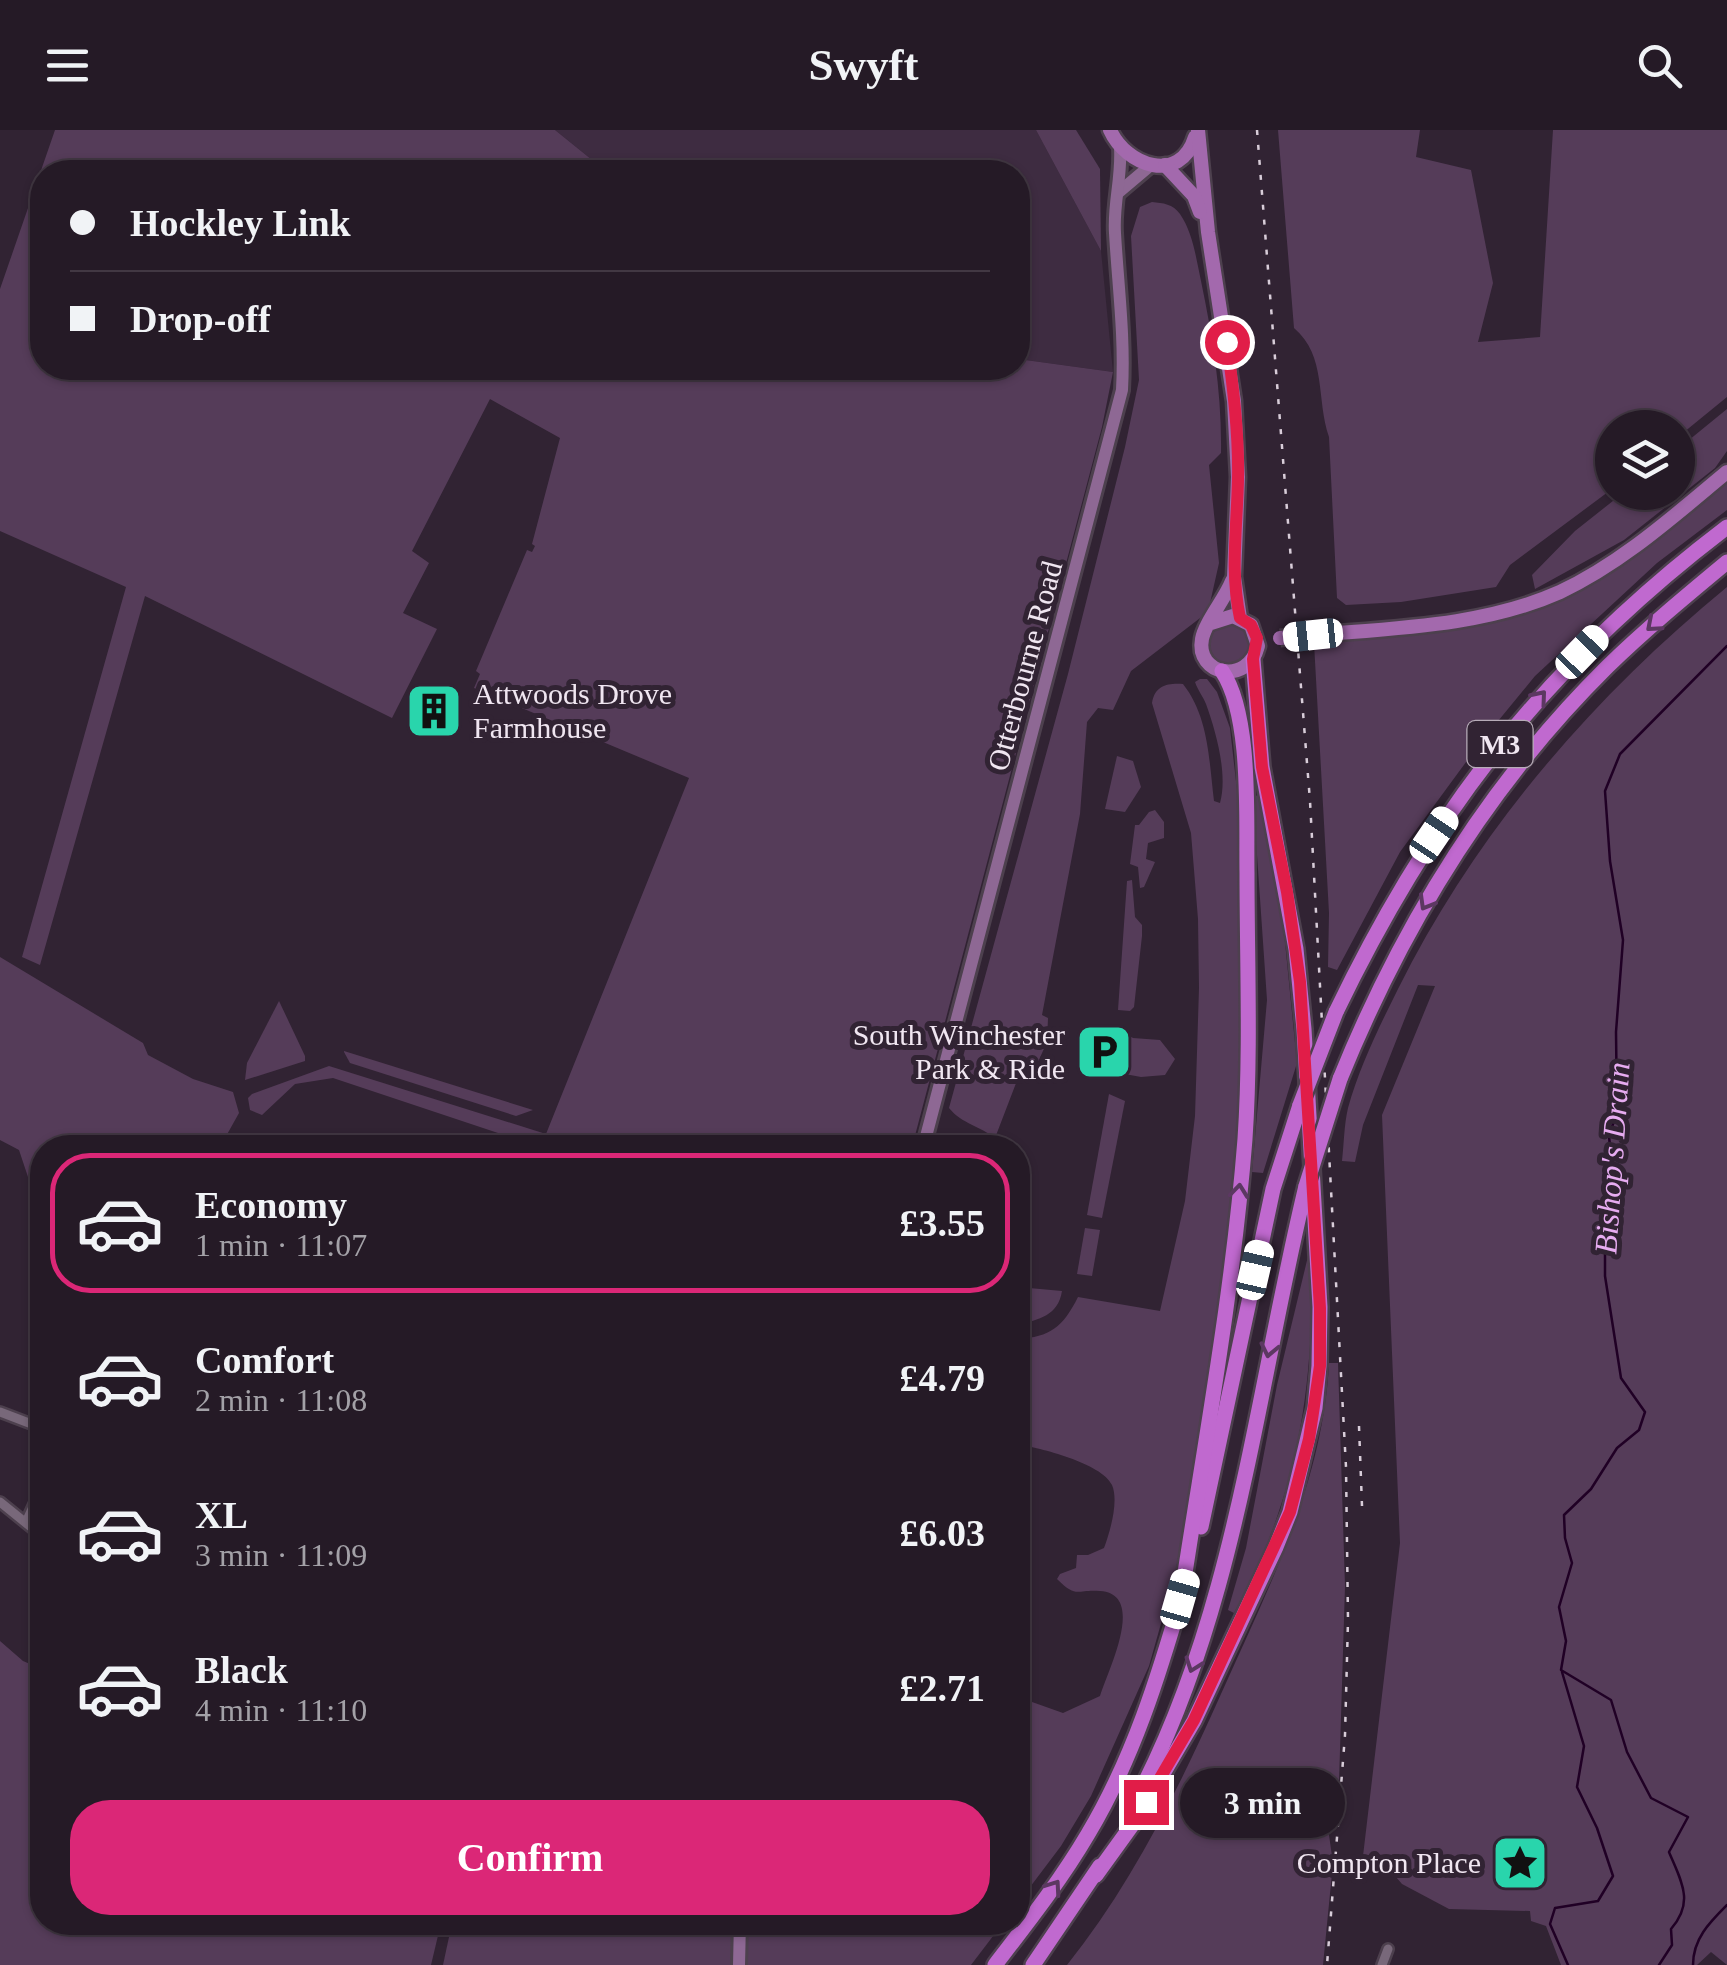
<!DOCTYPE html>
<html lang="en">
<head>
<meta charset="utf-8">
<style>
	:root { --surface:#251a26; --page:#2d232e; --text:#f1f3f6; --muted:#a3a1a7; --line:#423843; --accent:#db2777 }
	body { margin:0; font-family:Georgia,serif; background:var(--page); color:var(--text); height:100vh; display:flex; flex-direction:column; font-size:38px; white-space:nowrap }
	* { box-sizing:border-box; margin:0 }
	p { font-size:32px; color:var(--muted) }
	.icon { flex:none; width:55px; height:55px; fill:none; stroke:currentColor; stroke-width:2; stroke-linecap:round; stroke-linejoin:round }
	.map { position:relative; flex:1; overflow:hidden }
	.side { position:absolute; left:30px; top:1005px; width:1000px; height:800px; display:flex; flex-direction:column; background:var(--surface); border-radius:40px; box-shadow:0 2px 8px #0004,0 0 0 2px var(--line) }
	.side>* { flex:none }
	.hud { position:absolute; left:30px; top:30px; width:1000px; height:220px; border-radius:40px; box-shadow:0 2px 8px #0004,0 0 0 2px var(--line); display:grid; align-content:center; height:220px; padding:0 40px; background:var(--surface) }
	.buttons { position:absolute; left:1595px; top:280px; display:grid; gap:20px }
	.buttons a { display:grid; place-items:center; width:100px; height:100px; border-radius:50%; background:var(--surface); box-shadow:0 2px 8px #0004,0 0 0 2px var(--line); font-size:50px }
	.end { position:absolute; width:45px; height:45px; margin:-22px; border:12px solid #e11d48; background:#fff; box-shadow:0 0 0 5px #fff }
	.from { border-radius:50% }
	.bubble { position:absolute; height:70px; border-radius:35px; background:var(--surface); box-shadow:0 2px 8px #0004,0 0 0 2px var(--line); font-size:32px; font-weight:600; line-height:70px; text-align:center }
	.car { position:absolute; width:30px; height:60px; margin:-30px -15px; border-radius:12px; box-shadow:0 0 8px 2px #0007; background:linear-gradient(#fff 24%,#345 0 40%,#fff 0 76%,#345 0 86%,#fff 0) }
	.hud b { display:flex; align-items:center; gap:35px; height:95px; font-size:38px }
	.hud b+b { border-top:2px solid var(--line) }
	.hud i { width:25px; height:25px; background:var(--text) }
	ul { padding:18px 0 0; list-style:none }
	li { display:flex; align-items:center; gap:30px; height:140px; margin:0 20px 15px; padding:0 20px; border:5px solid transparent; border-radius:40px }
	li div { flex:1 }
	li b { display:block; font-size:38px }
	li em { font-style:normal; font-weight:600 }
	li.selected { border-color:var(--accent) }
	li>.icon { width:90px; height:90px; stroke-width:1.5 }
	.primary-button { display:flex; gap:20px; margin-top:auto; padding:20px 40px }
	.primary-button a { flex:1; height:115px; border-radius:40px; background:var(--accent); color:#fff; font-size:40px; font-weight:600; line-height:115px; text-align:center }
	header { display:flex; justify-content:space-between; align-items:center; height:130px; padding:0 40px; background:var(--surface); font-size:45px; font-weight:600 }
	.map>svg:first-child { display:block }
	.built { fill:#3e2c41 }
	.green { fill:#553c59 }
	.lines { fill:none; stroke-linecap:round; stroke-linejoin:round }
	.stream { stroke:#200025; stroke-width:2.5 }
	.street-casing { stroke:#4d404e; stroke-width:14 }
	.secondary-casing { stroke:#4d404e; stroke-width:18 }
	.primary-casing { stroke:#4d404e; stroke-width:19 }
	.highway-casing { stroke:#4d404e; stroke-width:20 }
	.street { stroke:#78687a; stroke-width:9 }
	.secondary { stroke:#8e6894; stroke-width:12 }
	.primary { stroke:#a369ad; stroke-width:14 }
	.highway { stroke:#c069cf; stroke-width:15 }
	.rail { stroke:#d8cdd9; stroke-width:2.5; stroke-dasharray:5 10; stroke-linecap:butt }
	.primary-bridge-casing { stroke:#4d404e; stroke-width:19; stroke-linecap:butt }
	.highway-bridge-casing { stroke:#4d404e; stroke-width:20; stroke-linecap:butt }
	.primary-bridge { stroke:#a369ad; stroke-width:14 }
	.highway-bridge { stroke:#c069cf; stroke-width:15 }
	.oneway { stroke:#5c3862 }
	.route { stroke:#e11d48; stroke-width:12 }
	.labels { text-anchor:middle; stroke-width:10; stroke-linejoin:round; paint-order:stroke }
	.shield { fill:#312333; stroke:#b7acb8; stroke-width:2.5 }
	.shield-label { font-size:28px; font-weight:bold; fill:#f0e6f1 }
	.street-label { font-size:30px; fill:#f0e6f1; stroke:#312333 }
	.poi-label { font-size:30px; fill:#f0e6f1; stroke:#312333; text-anchor:end }
	.water-label { font-size:32px; font-style:italic; fill:#e7acf1; stroke:#312333 }
</style>
</head>
<body>
<header><svg class="icon" aria-label="menu" viewBox="0 0 24 24"><path d="M4 6h16M4 12h16M4 18h16"/></svg>Swyft<svg class="icon" aria-label="search" viewBox="0 0 24 24"><circle cx="10" cy="10" r="6"/><path d="M15 15l6 6"/></svg></header>
<div class="map">
<svg width="1727" height="1835" viewBox="0 0 1727 1835">
	<rect width="100%" height="100%" fill="#312333"/>
	<!-- built -->
	<polygon class="built" points="555,0 1036,0 1101,121 1113,242 1018,229 1018,42 607,42"/>
	<!-- green -->
	<g class="green">
		<polygon points="55,0 555,0 607,42 42,42 42,238 1018,238 1018,229 1113,242 1102,297 912,1017 540,1017 333,948 295,954 262,985 250,980 248,968 252,964 329,936 546,1004 689,648 474,558 480,544 476,541 527,420 532,422 535,416 532,414 560,308 490,269 412,421 429,433 403,483 437,499 392,588 145,466 40,835 22,827 126,457 0,401 0,159"/>
		<polygon points="1036,0 1076,0 1100,39 1101,121"/>
		<path d="M1278 0H1420L1416 27 1471 40 1493 153 1478 212 1540 207 1553 0H1727V267L1678 307V298H1612V359L1510 435 1496 457 1401 472 1346 475 1337 468 1329 307C1316 269 1327 226 1294 198Z"/>
		<path d="M1152 72C1163 73 1173 74 1180 84 1193 103 1196 128 1201 151 1213 209 1222 264 1221 323L1209 335 1219 433 1208 482 1131 541 1113 580 1098 578 1087 592 1080 684 1042 885 1048 888 1047 912 1038 932 1028 929 1023 935 995 1008C980 996 962 994 949 978L1068 544 1125 317 1139 250 1131 106 1140 77Z"/>
		<polygon points="1727,279 1727,321 1715,338 1624,410 1535,459 1532,445 1575,401 1623,363 1678,362 1678,319"/>
		<path d="M1727 349V380L1657 433 1535 546 1480 613 1400 722 1337 840 1328 837 1329 783 1314 513C1411 502 1512 501 1599 449 1645 421 1686 384 1727 349Z"/>
		<path d="M1727 457V1835L1711 1822 1697 1835H1561L1546 1796 1531 1791 1530 1781 1449 1779 1402 1754 1378 1726H1363L1400 1413 1382 985 1435 856 1418 855 1363 995 1355 1032 1342 1031C1344 1014 1344 995 1348 978 1359 938 1379 897 1398 859 1477 701 1591 569 1727 457Z"/>
		<circle cx="1230" cy="514" r="20"/>
		<path d="M1200 549H1207L1217 562 1230 598 1238 669 1242 943 1236 1043 1203 1295 1175 1444 1149 1536 1091 1666 1061 1716 1018 1773V1567L1063 1583 1100 1566C1108 1540 1147 1464 1100 1461 1076 1459 1077 1469 1057 1449L1060 1444 1076 1438 1077 1425H1088L1104 1418C1110 1402 1119 1371 1112 1355 1102 1333 1039 1318 1018 1314V1209C1050 1207 1063 1197 1078 1167L1160 1181 1185 1071 1195 986 1199 858 1198 789 1191 703 1152 573C1155 555 1168 553 1183 554 1209 587 1209 631 1214 671L1220 673C1228 644 1216 602 1206 574 1203 566 1198 561 1195 552Z"/>
		<polygon points="1117,626 1133,631 1141,657 1125,682 1105,679"/>
		<polygon points="1261,664 1285,812 1297,933 1263,1043 1252,1042 1267,870 1253,667"/>
		<polygon points="1155,680 1164,692 1164,708 1148,713 1146,729 1155,732 1144,757 1140,758 1138,737 1130,734 1135,695 1139,695 1149,682"/>
		<polygon points="1132,750 1135,787 1142,795 1142,806 1134,877 1130,881 1118,880 1127,751"/>
		<polygon points="0,827 143,913 148,925 193,949 233,962 239,983 220,1017 42,1018 42,1070 34,1065 19,1020 0,1010"/>
		<polygon points="279,871 305,926 305,931 245,950 247,933"/>
		<polygon points="1126,904 1133,908 1160,910 1175,929 1165,945 1141,947 1114,942 1116,905"/>
		<polygon points="344,922 344,921 533,980 516,986 350,933"/>
		<polygon points="1109,964 1125,971 1102,1088 1087,1085"/>
		<polygon points="1085,1098 1100,1100 1092,1146 1077,1144"/>
		<path d="M1310 1118C1317 1248 1298 1369 1234 1483L1228 1480 1246 1418 1277 1255Z"/>
		<path d="M1018 1157 1062 1161C1058 1186 1039 1189 1018 1195Z"/>
		<path d="M1329 1233H1338L1345 1456 1339 1653 1332 1660 1329 1705 1333 1733 1323 1835H1067C1132 1754 1179 1658 1221 1564 1269 1457 1323 1352 1329 1233Z"/>
		<polygon points="0,1511 23,1531 42,1539 42,1792 441,1793 431,1835 0,1835"/>
		<polygon points="452,1793 1003,1793 971,1835 443,1835"/>
	</g>
	<g class="lines">
		<!-- stream -->
		<g class="stream">
			<polyline points="1562,1542 1584,1616 1577,1657 1597,1698 1613,1746 1598,1771 1555,1778 1550,1794 1568,1835"/>
			<path d="M1659 1835 1672 1815 1671 1799C1695 1772 1681 1751 1669 1722L1688 1687 1651 1668 1627 1622 1611 1570 1561 1540 1566 1511 1559 1477 1572 1433 1565 1408 1564 1385 1591 1359 1617 1318 1639 1300 1645 1282 1621 1248 1605 1146V1053L1611 1028 1609 1006 1617 982 1616 902 1623 810 1610 731 1605 661 1620 624 1727 516"/>
			<path d="M1693 1835C1693 1809 1709 1793 1727 1775"/>
		</g>
		<!-- street casing -->
		<g class="street-casing">
			<g id="street">
				<polyline points="0,1282 42,1298"/>
				<polyline points="0,1372 42,1406"/>
				<polyline points="26,1392 42,1357"/>
				<polyline points="1382,1835 1388,1819"/>
			</g>
		</g>
		<!-- secondary casing -->
		<g class="secondary-casing">
			<g id="secondary">
				<polyline points="1119,62 1151,35"/>
				<path d="M923 1018 1122 260C1125 207 1118 156 1115 103 1113 74 1122 47 1120 18"/>
				<polyline points="739,1835 740,1792"/>
			</g>
		</g>
		<!-- primary casing -->
		<g class="primary-casing">
			<g id="primary">
				<path d="M1110 0C1126 36 1180 55 1195 7"/>
				<polyline points="1198,0 1208,102 1234,271 1238,347 1234,447 1240,488"/>
				<polyline points="1165,35 1194,66 1200,82"/>
				<path d="M1211 493 1233 486 1251 495 1258 516C1248 556 1195 545 1202 509 1205 492 1225 469 1232 451"/>
				<path d="M1313 505C1396 498 1484 496 1560 462 1622 433 1675 385 1727 342"/>
			</g>
		</g>
		<!-- highway casing -->
		<g class="highway-casing">
			<g id="highway">
				<path d="M1336 882C1433 680 1548 533 1727 397"/>
				<path d="M1340 949C1402 796 1489 654 1607 537 1645 500 1686 466 1727 432"/>
				<polyline points="1201,1397 1273,1059 1300,975"/>
				<path d="M1181 1469C1204 1317 1233 1163 1245 1009 1251 920 1247 832 1247 743 1246 688 1252 586 1222 541"/>
				<path d="M1135 1672C1236 1483 1256 1262 1306 1056"/>
				<polyline points="1096,1745 1135,1691 1194,1591 1276,1417 1290,1382 1315,1278 1319,1236 1320,1177 1304,899 1296,819 1262,637 1253,529"/>
				<path d="M995 1835C1028 1792 1061 1750 1088 1704 1133 1629 1159 1545 1183 1462"/>
				<polyline points="1033,1835 1100,1736"/>
			</g>
		</g>
		<!-- street -->
		<use href="#street" class="street"/>
		<!-- secondary -->
		<use href="#secondary" class="secondary"/>
		<!-- primary -->
		<use href="#primary" class="primary"/>
		<!-- highway -->
		<use href="#highway" class="highway"/>
		<!-- rail -->
		<g class="rail">
			<polyline points="1257,0 1310,671 1346,1337 1348,1490 1345,1605 1327,1835"/>
			<polyline points="1359,1296 1362,1376"/>
		</g>
		<!-- primary-bridge casing -->
		<g class="primary-bridge-casing">
			<polyline id="primary-bridge" points="1280,508 1313,505"/>
		</g>
		<!-- highway-bridge casing -->
		<g class="highway-bridge-casing">
			<g id="highway-bridge">
				<polyline points="1300,975 1336,882"/>
				<polyline points="1306,1056 1340,949"/>
			</g>
		</g>
		<!-- primary-bridge -->
		<use href="#primary-bridge" class="primary-bridge"/>
		<!-- highway-bridge -->
		<use href="#highway-bridge" class="highway-bridge"/>
	</g>
	<!-- one-way arrows -->
	<defs><path id="oneway-chevron" d="M-2-3.5L2.5 0L-2 3.5" fill="none" stroke-width="1.6" stroke-linecap="round" stroke-linejoin="round" transform="scale(2.5)"/></defs>
	<g class="oneway">
		<use href="#oneway-chevron" transform="translate(1653 495) rotate(139)"/>
		<use href="#oneway-chevron" transform="translate(1540 567) rotate(-50)"/>
		<use href="#oneway-chevron" transform="translate(1426 773) rotate(120)"/>
		<use href="#oneway-chevron" transform="translate(1239 1061) rotate(-84)"/>
		<use href="#oneway-chevron" transform="translate(1269 1220) rotate(102)"/>
		<use href="#oneway-chevron" transform="translate(1193 1535) rotate(110)"/>
		<use href="#oneway-chevron" transform="translate(1054 1757) rotate(-55)"/>
	</g>
	<g class="lines">
		<!-- route -->
		<path class="route" d="M1146 1672 1194 1590 1290 1382 1309 1309 1320 1236V1178L1300 852 1287 762 1262 637 1253 529 1257 508 1251 495 1240 488C1230 442 1237 396 1238 350 1239 304 1233 257 1227 212"/>
	</g>
	<!-- icons -->
	<defs>
		<g id="building-square" transform="scale(2.875)"><rect x="-9" y="-9" width="18" height="18" rx="4" fill="#29d5ac" stroke="#312333"/><path d="M-4-6H4V6H1V3H-1V6H-4ZM-2.5-4.3h1.7v1.8h-1.7ZM.8-4.3h1.7v1.8H.8ZM-2.5-1h1.7V.8h-1.7ZM.8-1h1.7V.8H.8Z" fill="#111"/></g>
		<g id="parking-square" transform="scale(2.875)"><rect x="-9" y="-9" width="18" height="18" rx="4" fill="#29d5ac" stroke="#312333"/><path d="M-3.5-5.5H1a3.5 3.5 0 0 1 0 7H-1V5.5H-3.5ZM-1-3.4V-.6H.8a1.4 1.4 0 0 0 0-2.8Z" fill="#111"/></g>
		<g id="sight-square" transform="scale(2.875)"><rect x="-9" y="-9" width="18" height="18" rx="4" fill="#29d5ac" stroke="#312333"/><path d="M0-6L1.8-2.2L6-1.7L2.9 1.2L3.7 5.4L0 3.3L-3.7 5.4L-2.9 1.2L-6-1.7L-1.8-2.2Z" fill="#111"/></g>
	</defs>
	<g fill-rule="evenodd">
		<use href="#building-square" x="434" y="581"/>
		<use href="#parking-square" x="1104" y="922"/>
		<use href="#sight-square" x="1520" y="1733"/>
	</g>
	<g class="labels">
		<!-- shield labels -->
		<rect class="shield" x="1467.5" y="591" width="65" height="46" rx="8"/>
		<g class="shield-label">
			<text x="1500" y="624">M3</text>
		</g>
		<!-- street labels -->
		<g class="street-label">
			<text transform="translate(1025 536) rotate(-75)" y="10">Otterbourne Road</text>
		</g>
		<!-- poi labels -->
		<g class="poi-label">
			<text x="473" y="574" text-anchor="start">Attwoods Drove<tspan x="473" dy="34">Farmhouse</tspan></text>
			<text x="1065" y="915">South Winchester<tspan x="1065" dy="34">Park &amp; Ride</tspan></text>
			<text x="1481" y="1743">Compton Place</text>
		</g>
		<!-- water labels -->
		<g class="water-label">
			<text transform="translate(1612 1028) rotate(-86)" y="11">Bishop's Drain</text>
		</g>
	</g>
</svg>
<div class="buttons">
<a><svg class="icon" aria-label="layers" viewBox="0 0 24 24"><path d="M12 4l9 5-9 5-9-5zM3 14l9 5 9-5"/></svg></a>
</div>
<i class="end from" style="left:1227px;top:212px"></i>
<i class="end" style="left:1146px;top:1672px"></i>
<div class="bubble" style="left:1180px;top:1638px;width:165px">3 min</div>
<i class="car" style="left:1313px;top:505px;rotate:264deg"></i>
<i class="car" style="left:1582px;top:522px;rotate:44deg"></i>
<i class="car" style="left:1434px;top:705px;rotate:34deg"></i>
<i class="car" style="left:1255px;top:1140px;rotate:13deg"></i>
<i class="car" style="left:1180px;top:1469px;rotate:16deg"></i>
<div class="hud">
<b><i class="from"></i>Hockley Link</b>
<b><i></i>Drop-off</b>
</div>
<section class="side">
<ul>
<li class="selected"><svg class="icon" aria-label="car" viewBox="0 0 24 24"><path d="M5 17H2v-5l4-1 3-4h7l3 4 3 1v5h-3M9 17h6M6 11h13"/><circle cx="7" cy="17" r="2"/><circle cx="17" cy="17" r="2"/></svg><div><b>Economy</b><p>1 min · 11:07</p></div><em>£3.55</em></li>
<li><svg class="icon" aria-label="car" viewBox="0 0 24 24"><path d="M5 17H2v-5l4-1 3-4h7l3 4 3 1v5h-3M9 17h6M6 11h13"/><circle cx="7" cy="17" r="2"/><circle cx="17" cy="17" r="2"/></svg><div><b>Comfort</b><p>2 min · 11:08</p></div><em>£4.79</em></li>
<li><svg class="icon" aria-label="car" viewBox="0 0 24 24"><path d="M5 17H2v-5l4-1 3-4h7l3 4 3 1v5h-3M9 17h6M6 11h13"/><circle cx="7" cy="17" r="2"/><circle cx="17" cy="17" r="2"/></svg><div><b>XL</b><p>3 min · 11:09</p></div><em>£6.03</em></li>
<li><svg class="icon" aria-label="car" viewBox="0 0 24 24"><path d="M5 17H2v-5l4-1 3-4h7l3 4 3 1v5h-3M9 17h6M6 11h13"/><circle cx="7" cy="17" r="2"/><circle cx="17" cy="17" r="2"/></svg><div><b>Black</b><p>4 min · 11:10</p></div><em>£2.71</em></li>
</ul>
<div class="primary-button"><a>Confirm</a></div>
</section>
</div>
</body>
</html>
